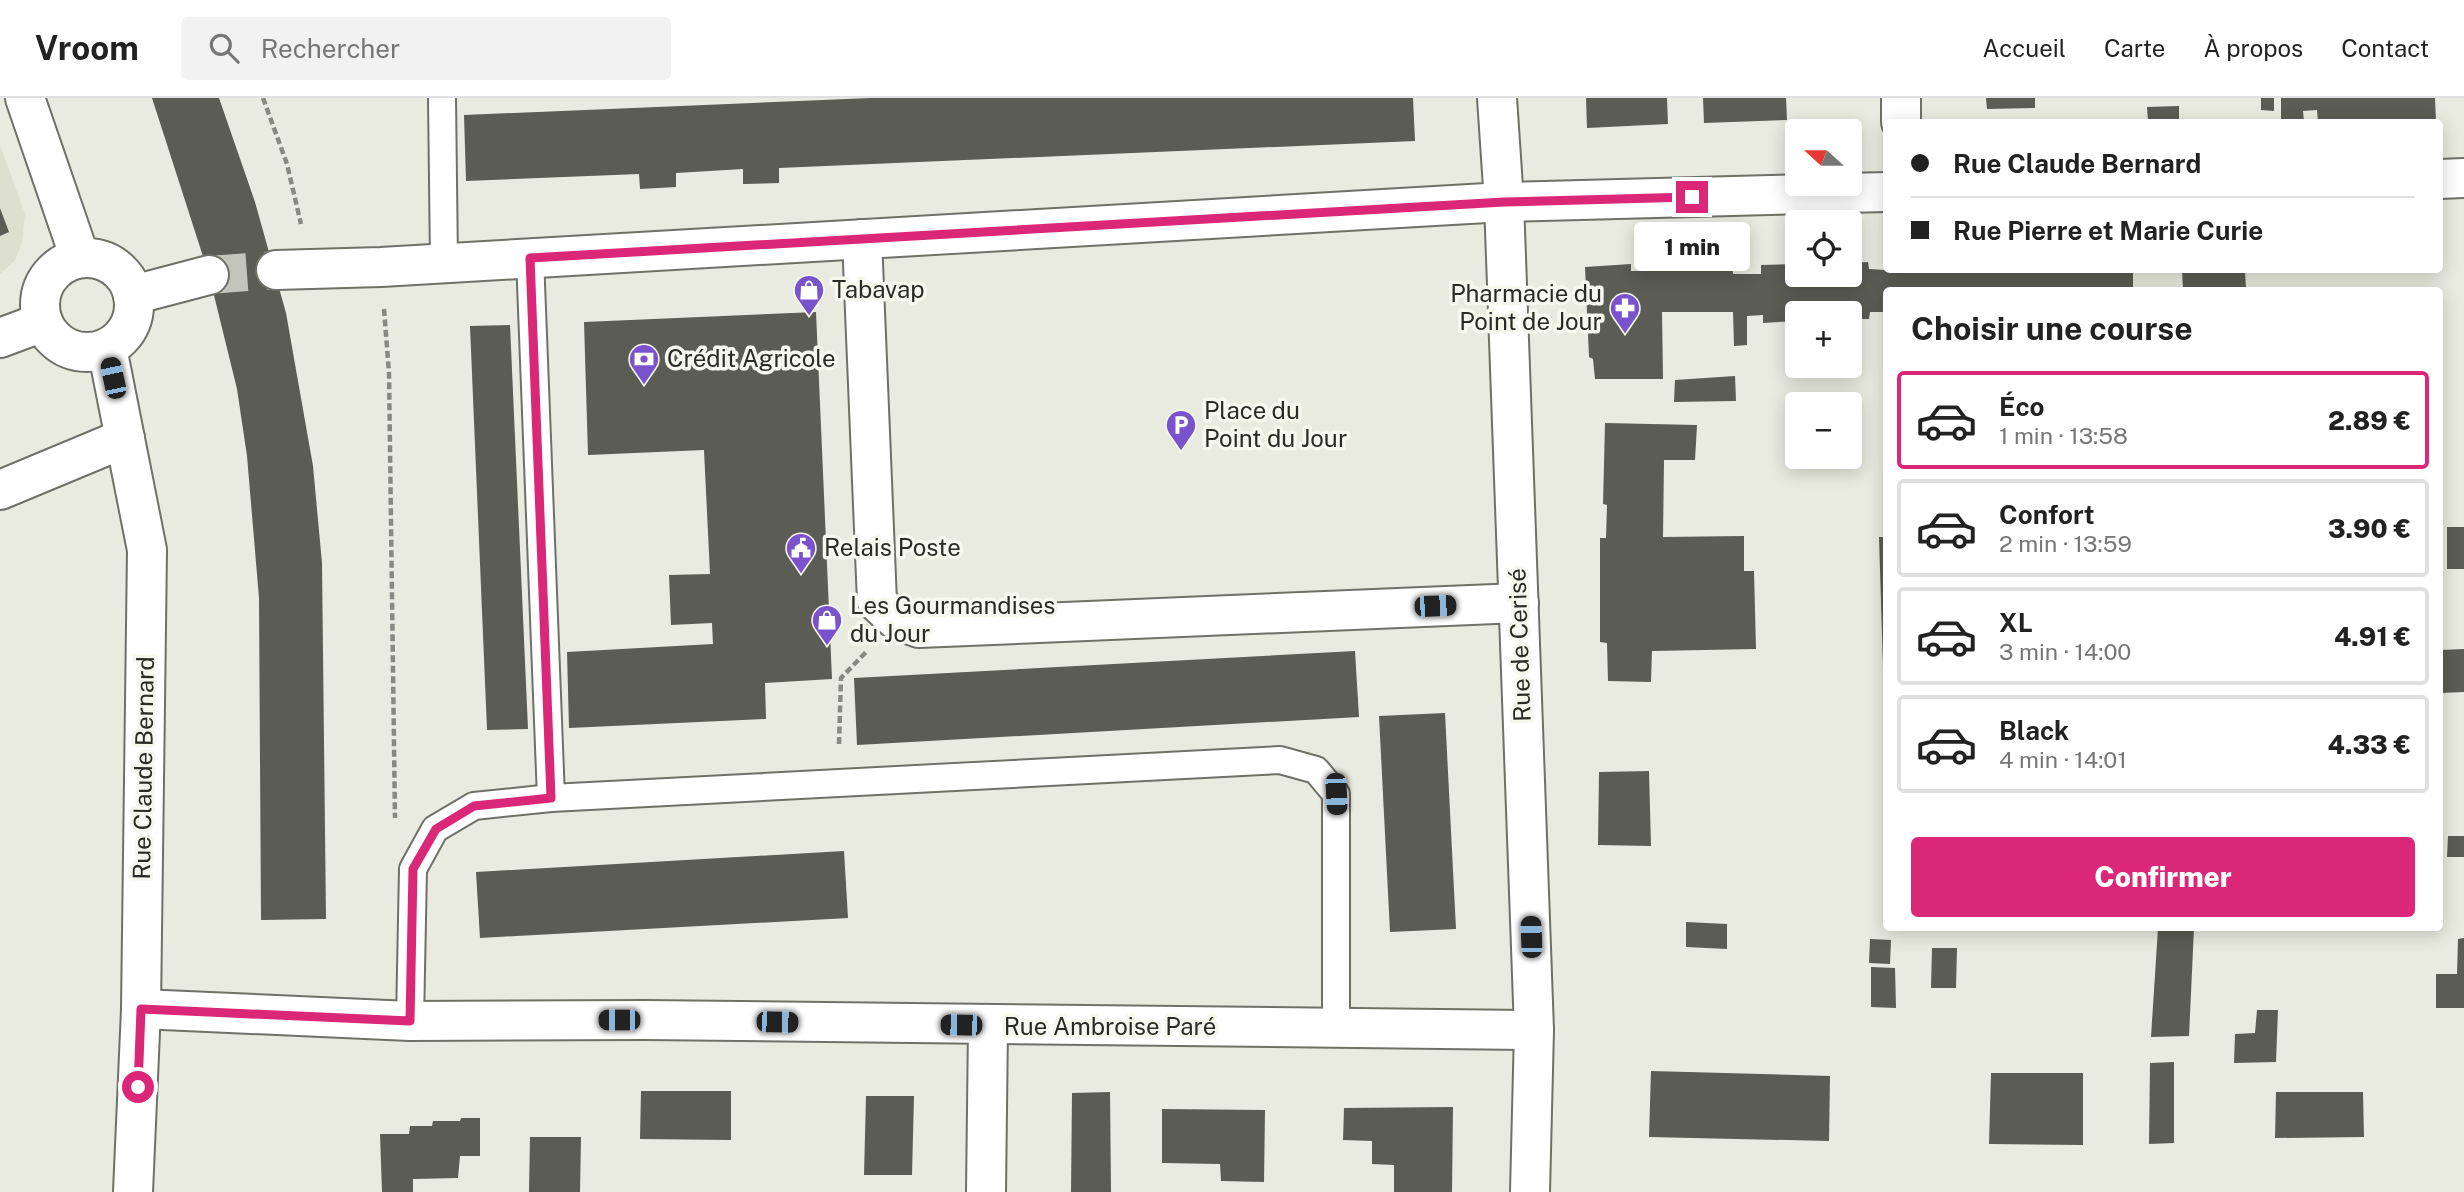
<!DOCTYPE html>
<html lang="fr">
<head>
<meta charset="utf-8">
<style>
	:root { --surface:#fff; --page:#f2f2f2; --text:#222; --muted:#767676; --line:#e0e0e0; --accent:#db2777 }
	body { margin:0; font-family:"Public Sans",sans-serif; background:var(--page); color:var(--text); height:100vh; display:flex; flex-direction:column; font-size:26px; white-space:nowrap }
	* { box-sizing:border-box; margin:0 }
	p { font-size:23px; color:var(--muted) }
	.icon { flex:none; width:38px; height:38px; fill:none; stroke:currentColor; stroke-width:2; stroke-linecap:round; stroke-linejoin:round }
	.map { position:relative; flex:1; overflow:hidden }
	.details { position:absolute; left:1883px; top:189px; width:560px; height:644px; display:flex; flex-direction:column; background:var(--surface); border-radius:7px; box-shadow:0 4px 18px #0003 }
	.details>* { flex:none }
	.top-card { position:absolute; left:1883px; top:21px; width:560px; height:154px; border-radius:7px; box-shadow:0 4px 18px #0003; display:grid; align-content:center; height:154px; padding:0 28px; background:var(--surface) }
	.needle { width:46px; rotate:291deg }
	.tools { position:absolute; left:1785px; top:21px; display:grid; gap:14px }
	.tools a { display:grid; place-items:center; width:77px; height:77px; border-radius:7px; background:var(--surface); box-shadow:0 4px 18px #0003; font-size:35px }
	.end { position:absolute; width:32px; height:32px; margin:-16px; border:9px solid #db2777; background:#fff; box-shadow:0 0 0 4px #fff }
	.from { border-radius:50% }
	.bubble { position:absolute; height:49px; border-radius:7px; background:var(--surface); box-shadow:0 4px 18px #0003; font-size:23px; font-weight:800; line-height:49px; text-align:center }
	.car { position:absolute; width:21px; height:42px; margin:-21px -10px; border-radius:9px; box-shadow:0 0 5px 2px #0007; background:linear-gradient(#222 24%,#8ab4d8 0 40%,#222 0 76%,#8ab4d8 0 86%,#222 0) }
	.top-card b { display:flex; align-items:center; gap:24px; height:66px; font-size:26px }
	.top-card b+b { border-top:2px solid var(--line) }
	.top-card i { width:18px; height:18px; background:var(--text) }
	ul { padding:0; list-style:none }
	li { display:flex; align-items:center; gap:21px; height:98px; margin:0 14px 10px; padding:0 14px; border:4px solid var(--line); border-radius:7px }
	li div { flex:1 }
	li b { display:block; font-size:26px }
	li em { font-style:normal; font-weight:800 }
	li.active { border-color:var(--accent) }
	li>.icon { width:63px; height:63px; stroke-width:1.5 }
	h2 { padding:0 28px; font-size:32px; line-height:84px }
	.cta { display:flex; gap:14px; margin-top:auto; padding:14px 28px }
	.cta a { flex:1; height:80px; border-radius:7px; background:var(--accent); color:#fff; font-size:28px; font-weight:800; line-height:80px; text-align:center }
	header { display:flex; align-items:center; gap:42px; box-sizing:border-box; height:98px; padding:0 35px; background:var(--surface); border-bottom:2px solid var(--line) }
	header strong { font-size:33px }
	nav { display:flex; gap:38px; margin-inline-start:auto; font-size:24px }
	.search { width:490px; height:63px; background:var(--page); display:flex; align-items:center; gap:18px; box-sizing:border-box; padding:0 24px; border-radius:7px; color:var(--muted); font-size:26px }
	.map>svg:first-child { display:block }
	.built { fill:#dee0cf }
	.building { fill:#5b5c53 }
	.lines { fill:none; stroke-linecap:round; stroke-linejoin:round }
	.street-tunnel { stroke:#c3c5bb; stroke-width:38; stroke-dasharray:38 19; stroke-linecap:butt }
	.lane-casing { stroke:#6f7067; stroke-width:30 }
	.street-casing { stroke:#6f7067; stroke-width:42 }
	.path { stroke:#888982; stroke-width:4.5; stroke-dasharray:7 3.5; stroke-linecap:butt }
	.lane { stroke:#fff; stroke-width:26 }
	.street { stroke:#fff; stroke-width:38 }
	.route { stroke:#db2777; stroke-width:9 }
	.labels { text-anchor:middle; stroke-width:7; stroke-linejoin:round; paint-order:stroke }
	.poi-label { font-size:24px; fill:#2a2b27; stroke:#f6f8ee; text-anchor:start }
	.street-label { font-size:24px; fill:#2a2b27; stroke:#f6f8ee }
</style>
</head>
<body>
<header>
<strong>Vroom</strong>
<div class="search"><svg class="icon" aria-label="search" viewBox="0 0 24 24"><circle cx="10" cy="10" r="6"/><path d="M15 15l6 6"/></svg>Rechercher</div>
<nav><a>Accueil</a><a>Carte</a><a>À propos</a><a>Contact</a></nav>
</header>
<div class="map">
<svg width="2464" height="1094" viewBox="0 0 2464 1094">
	<rect width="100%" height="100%" fill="#e9ebe0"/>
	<!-- built -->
	<polygon class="built" points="0,47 25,116 22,145 15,162 0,176"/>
	<!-- building -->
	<g class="building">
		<polygon points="152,0 219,0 255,104 286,215 313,368 322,465 326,821 261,822 259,500 247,358 237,291 209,177"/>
		<polygon points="871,0 1413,0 1415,43 779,70 779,85 743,86 743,71 676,75 676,89 640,91 639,76 466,83 464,17"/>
		<polygon points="1586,0 1667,0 1668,26 1587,30"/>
		<polygon points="1703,0 1786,0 1787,22 1704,25"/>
		<polygon points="1986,0 2035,0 2035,10 1987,11"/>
		<polygon points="2261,0 2274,0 2274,13 2261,12"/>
		<polygon points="2281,0 2435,0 2436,24 2318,24 2317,12 2303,13 2304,24 2281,24"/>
		<polygon points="2179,8 2179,24 2148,24 2147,9"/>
		<polygon points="0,110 9,134 0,138"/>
		<polygon points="1868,164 1869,171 1886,172 2133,172 2133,192 1886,192 1886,214 1870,214 1869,221 1850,221 1850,215 1797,215 1797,223 1763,225 1763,217 1747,218 1747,247 1734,248 1733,214 1662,214 1663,281 1595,281 1593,261 1589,259 1585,169 1631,166 1631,173 1661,173 1661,166 1732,165 1733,176 1761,176 1761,167 1797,166 1797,177 1850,177 1850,165"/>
		<polygon points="2182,172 2245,172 2246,192 2183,192"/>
		<polygon points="816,214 832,581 765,585 766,621 569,630 567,554 713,546 712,525 671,527 669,477 710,476 704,352 588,357 584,224"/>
		<polygon points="510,227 528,631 487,632 470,228"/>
		<polygon points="1735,278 1736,303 1674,304 1675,282"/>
		<polygon points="1605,325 1697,327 1695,362 1664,362 1663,439 1744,438 1744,473 1754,473 1756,551 1652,553 1651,584 1608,583 1607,545 1600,544 1600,440 1606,440 1607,407 1603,406"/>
		<rect x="2447" y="429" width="17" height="42"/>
		<polygon points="1879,439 1886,439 1886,568 1883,569"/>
		<polygon points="2464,551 2464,594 2440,595 2440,552"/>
		<polygon points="1355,553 1359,619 857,647 854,580"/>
		<polygon points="1445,615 1456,831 1390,834 1379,618"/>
		<polygon points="1649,673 1651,748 1598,747 1599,674"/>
		<polygon points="2448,738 2464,738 2464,759 2447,759"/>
		<polygon points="844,753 848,820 480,840 476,774"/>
		<polygon points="1686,824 1727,826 1727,851 1686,849"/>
		<polygon points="2158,830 2194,830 2189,938 2151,939"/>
		<polygon points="2464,840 2464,910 2436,910 2436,876 2457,876 2458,841"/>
		<polygon points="1870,841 1891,842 1890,866 1869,865"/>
		<polygon points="1932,850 1957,850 1956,890 1931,890"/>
		<polygon points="1871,869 1895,870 1896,910 1871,909"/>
		<polygon points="2257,912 2278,912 2276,964 2234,965 2235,936 2255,935"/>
		<polygon points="2174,964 2174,1045 2149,1046 2150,965"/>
		<polygon points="1651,973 1830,978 1829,1043 1649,1039"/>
		<polygon points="1991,975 2083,975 2083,1047 1989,1046"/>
		<polygon points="641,993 731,993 731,1042 640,1041"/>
		<polygon points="1110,994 1111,1094 1071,1094 1072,995"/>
		<polygon points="2276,994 2363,994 2364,1039 2275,1040"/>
		<polygon points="866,998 914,998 912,1077 864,1077"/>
		<polygon points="1453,1009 1452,1094 1394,1094 1394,1067 1372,1066 1372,1043 1343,1042 1344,1010"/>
		<polygon points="1162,1011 1265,1012 1264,1084 1221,1083 1220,1066 1162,1065"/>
		<polygon points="461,1020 480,1020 480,1058 460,1058 458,1080 413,1081 413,1094 382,1094 380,1036 409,1036 410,1028 432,1028 433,1023 460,1023"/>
		<polygon points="530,1039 581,1039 580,1094 529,1094"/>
	</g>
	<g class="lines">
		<!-- street-tunnel -->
		<polyline class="street-tunnel" points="209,177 276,172"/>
		<!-- lane casing -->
		<g class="lane-casing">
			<g id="lane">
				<polyline points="442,0 444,164"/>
				<polyline points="530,160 551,700"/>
				<polyline points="410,923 413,771 435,731 474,708 551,700 1280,662 1316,672 1336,696 1336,930"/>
			</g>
		</g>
		<!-- street casing -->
		<g class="street-casing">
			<g id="street">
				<polyline points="25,0 80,160"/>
				<polyline points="1497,0 1504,104 1534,932 1530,1094"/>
				<polyline points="1901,0 1901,24"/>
				<polyline points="2440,81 2464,80"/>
				<polyline points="862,141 877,504 895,521 919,530 1519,505"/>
				<circle cx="87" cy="207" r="47"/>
				<polyline points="276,172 381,169 1504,104 1886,94"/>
				<polyline points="133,197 209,177"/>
				<polyline points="0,240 43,224"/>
				<polyline points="107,250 147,452 141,911 133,1094"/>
				<polyline points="0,392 125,340"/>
				<polyline points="141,911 410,923 645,922 1534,932"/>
				<polyline points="986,1094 988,928"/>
			</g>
		</g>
		<!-- path -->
		<g class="path">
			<polyline points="263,0 287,66 301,126"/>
			<polyline points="384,211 389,275 395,720"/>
			<polyline points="839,646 841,580 867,553"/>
		</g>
		<!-- lane -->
		<use href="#lane" class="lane"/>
		<!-- street -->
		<use href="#street" class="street"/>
	</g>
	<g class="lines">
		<!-- route -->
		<polyline class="route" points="138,989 141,911 410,923 413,771 436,731 474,708 551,700 530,160 1504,104 1692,99"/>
	</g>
	<!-- icons -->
	<defs>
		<g id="shop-pin" transform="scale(1.575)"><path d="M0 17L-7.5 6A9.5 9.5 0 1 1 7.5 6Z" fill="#7953cc" stroke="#f6f8ee"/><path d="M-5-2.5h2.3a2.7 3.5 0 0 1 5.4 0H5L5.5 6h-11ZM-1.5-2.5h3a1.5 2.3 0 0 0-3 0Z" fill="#fff"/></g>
		<g id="pharmacy-pin" transform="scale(1.575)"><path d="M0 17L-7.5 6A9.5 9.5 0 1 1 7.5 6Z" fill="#7953cc" stroke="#f6f8ee"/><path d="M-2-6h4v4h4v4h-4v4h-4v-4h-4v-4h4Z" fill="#fff"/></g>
		<g id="bank-pin" transform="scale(1.575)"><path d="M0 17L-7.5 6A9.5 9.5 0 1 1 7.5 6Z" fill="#7953cc" stroke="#f6f8ee"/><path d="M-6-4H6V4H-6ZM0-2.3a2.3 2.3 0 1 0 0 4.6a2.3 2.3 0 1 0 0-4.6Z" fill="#fff"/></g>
		<g id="parking-pin" transform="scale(1.575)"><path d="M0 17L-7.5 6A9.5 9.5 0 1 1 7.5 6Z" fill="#7953cc" stroke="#f6f8ee"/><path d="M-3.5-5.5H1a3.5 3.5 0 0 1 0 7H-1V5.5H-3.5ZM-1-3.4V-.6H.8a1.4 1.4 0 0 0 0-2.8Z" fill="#fff"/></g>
		<g id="civic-pin" transform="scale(1.575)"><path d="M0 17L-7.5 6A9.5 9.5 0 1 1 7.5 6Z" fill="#7953cc" stroke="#f6f8ee"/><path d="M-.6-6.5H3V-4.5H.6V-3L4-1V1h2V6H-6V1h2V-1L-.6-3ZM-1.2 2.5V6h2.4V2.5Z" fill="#fff"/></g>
	</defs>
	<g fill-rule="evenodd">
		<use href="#shop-pin" x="809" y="192"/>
		<use href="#pharmacy-pin" x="1625" y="210"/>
		<use href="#bank-pin" x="644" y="261"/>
		<use href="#parking-pin" x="1181" y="327"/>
		<use href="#civic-pin" x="801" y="450"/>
		<use href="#shop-pin" x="827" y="522"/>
	</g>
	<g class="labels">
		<!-- poi labels -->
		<g class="poi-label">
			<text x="832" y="200">Tabavap</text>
			<text x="1602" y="204" text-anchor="end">Pharmacie du<tspan x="1602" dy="28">Point de Jour</tspan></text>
			<text x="667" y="269">Crédit Agricole</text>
			<text x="1204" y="321">Place du<tspan x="1204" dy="28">Point du Jour</tspan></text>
			<text x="824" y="458">Relais Poste</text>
			<text x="850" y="516">Les Gourmandises<tspan x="850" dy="28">du Jour</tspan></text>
		</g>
		<!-- street labels -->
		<g class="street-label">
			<text transform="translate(1520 547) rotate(-92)" y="8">Rue de Cerisé</text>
			<text transform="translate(144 670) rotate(-89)" y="8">Rue Claude Bernard</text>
			<text x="1110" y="937">Rue Ambroise Paré</text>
		</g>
	</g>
</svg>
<div class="tools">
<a><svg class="needle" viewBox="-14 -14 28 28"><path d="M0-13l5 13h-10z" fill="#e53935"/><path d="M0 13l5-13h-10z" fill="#767676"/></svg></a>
<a><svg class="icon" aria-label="locate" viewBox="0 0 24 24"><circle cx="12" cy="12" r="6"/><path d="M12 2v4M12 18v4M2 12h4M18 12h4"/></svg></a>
<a>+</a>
<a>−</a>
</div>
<i class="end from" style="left:138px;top:989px"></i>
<i class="end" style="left:1692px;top:99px"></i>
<div class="bubble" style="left:1634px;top:124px;width:116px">1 min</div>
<i class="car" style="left:113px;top:280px;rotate:348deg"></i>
<i class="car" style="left:1435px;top:508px;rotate:88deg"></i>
<i class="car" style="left:1336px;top:696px;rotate:177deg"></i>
<i class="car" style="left:1531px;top:839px;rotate:358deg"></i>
<i class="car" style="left:619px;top:922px;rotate:270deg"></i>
<i class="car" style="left:777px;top:924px;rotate:91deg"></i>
<i class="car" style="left:961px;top:927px;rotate:271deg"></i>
<div class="top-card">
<b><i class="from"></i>Rue Claude Bernard</b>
<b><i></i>Rue Pierre et Marie Curie</b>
</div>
<section class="details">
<h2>Choisir une course</h2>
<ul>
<li class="active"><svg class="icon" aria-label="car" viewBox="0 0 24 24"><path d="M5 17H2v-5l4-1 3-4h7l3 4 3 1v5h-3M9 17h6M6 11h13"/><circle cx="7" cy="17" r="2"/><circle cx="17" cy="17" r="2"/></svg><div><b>Éco</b><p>1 min · 13:58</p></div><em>2.89 €</em></li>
<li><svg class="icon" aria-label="car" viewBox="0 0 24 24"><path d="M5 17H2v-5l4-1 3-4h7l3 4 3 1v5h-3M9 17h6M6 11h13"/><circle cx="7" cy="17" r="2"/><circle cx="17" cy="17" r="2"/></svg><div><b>Confort</b><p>2 min · 13:59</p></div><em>3.90 €</em></li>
<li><svg class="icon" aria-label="car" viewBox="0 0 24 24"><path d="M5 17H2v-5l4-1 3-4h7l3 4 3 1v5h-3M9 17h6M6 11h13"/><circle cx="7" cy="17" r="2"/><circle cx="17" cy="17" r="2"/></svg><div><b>XL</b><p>3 min · 14:00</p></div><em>4.91 €</em></li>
<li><svg class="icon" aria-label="car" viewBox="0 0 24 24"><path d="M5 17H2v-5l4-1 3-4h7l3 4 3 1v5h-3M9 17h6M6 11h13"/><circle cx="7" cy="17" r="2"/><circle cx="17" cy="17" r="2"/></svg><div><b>Black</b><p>4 min · 14:01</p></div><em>4.33 €</em></li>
</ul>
<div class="cta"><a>Confirmer</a></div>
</section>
</div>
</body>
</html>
